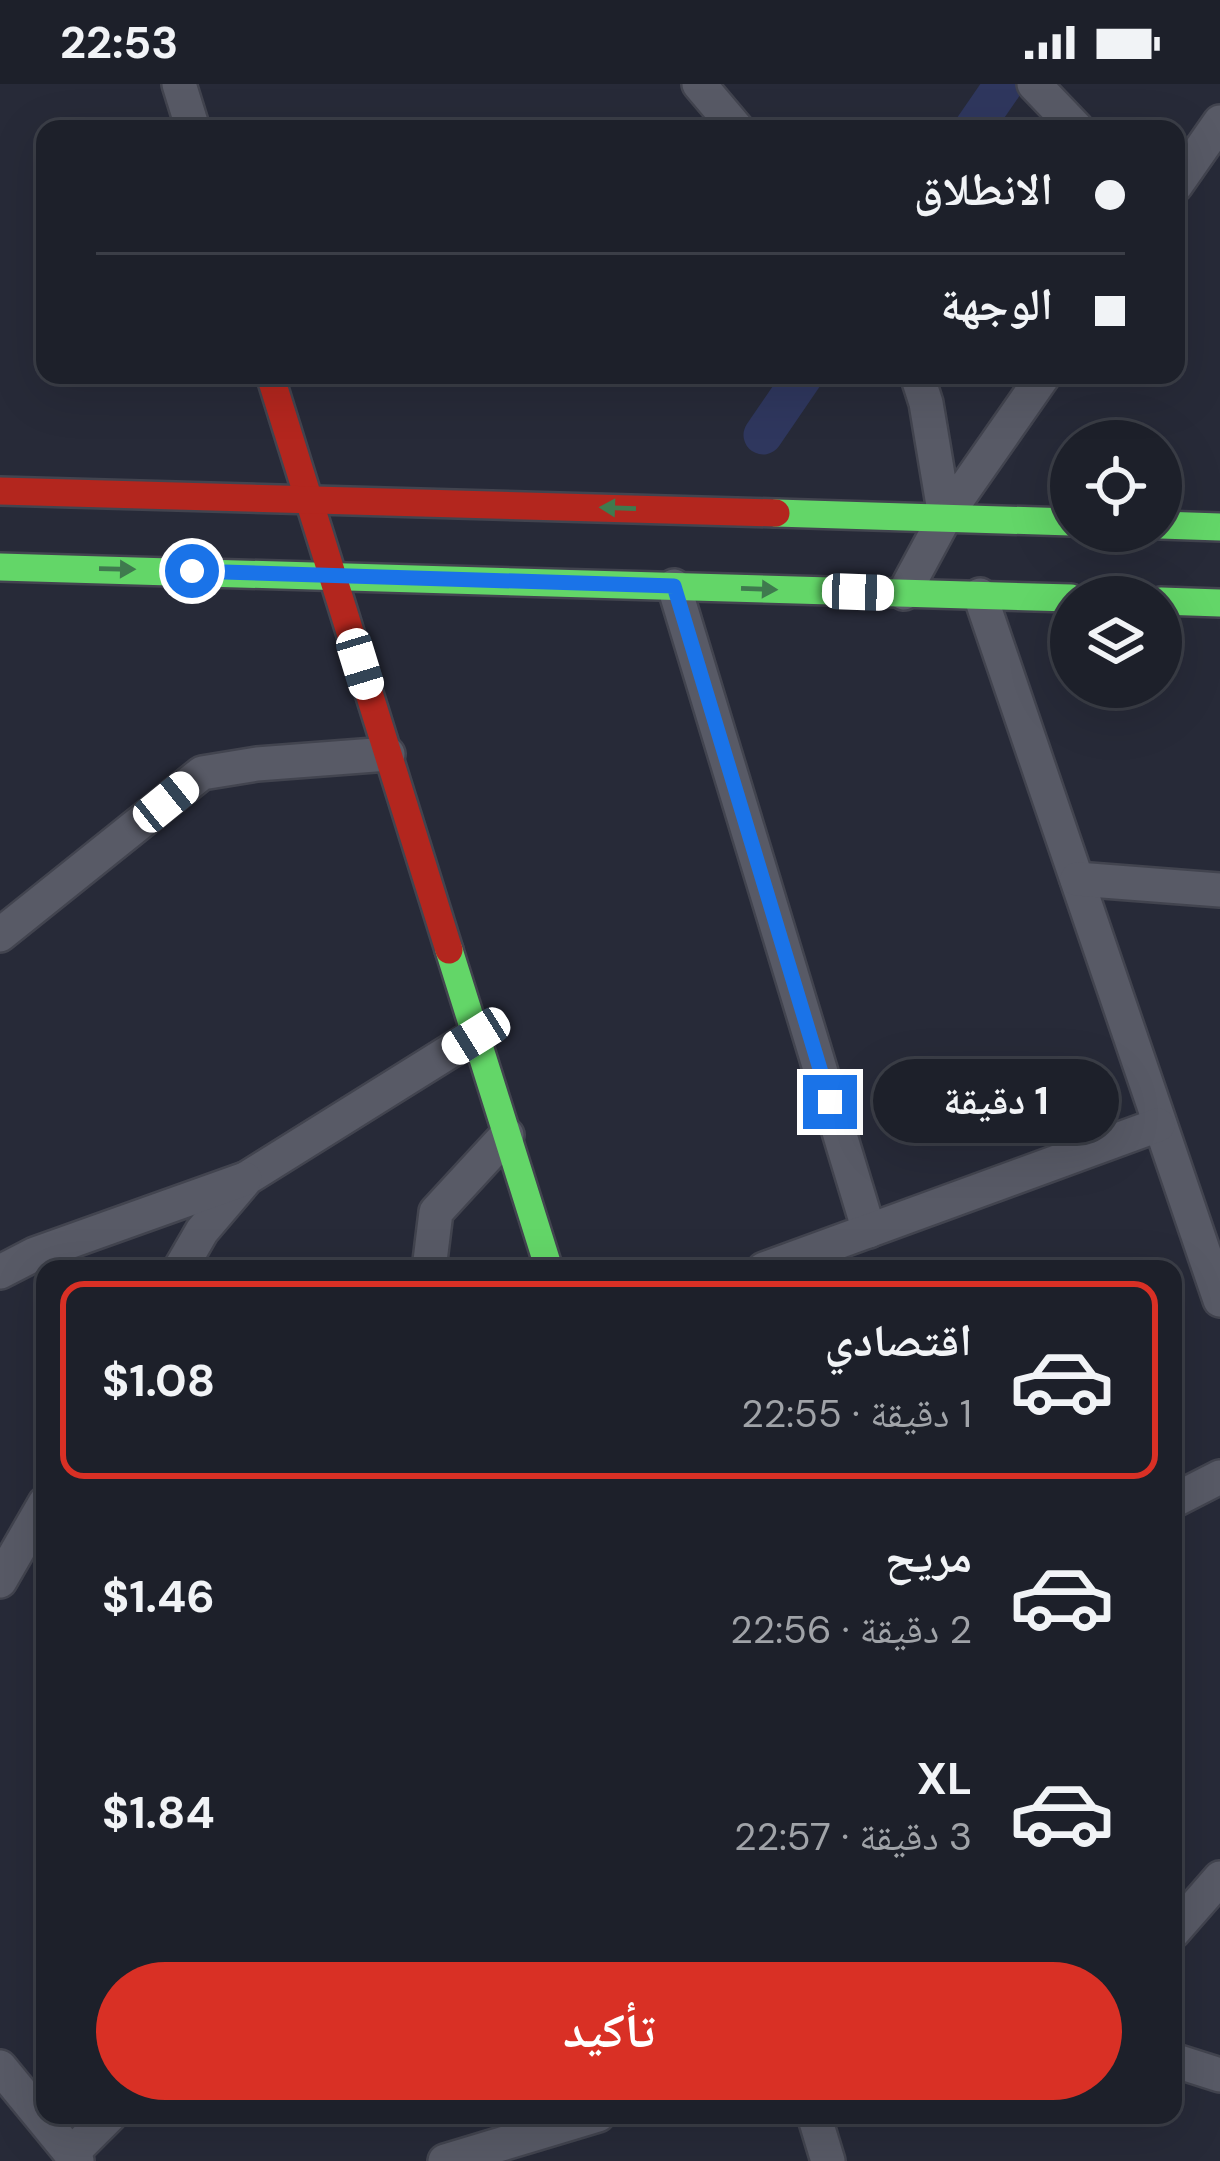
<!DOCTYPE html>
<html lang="ar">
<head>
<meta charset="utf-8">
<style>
	:root { --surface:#1d202a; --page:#2a2d36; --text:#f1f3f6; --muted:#a0a3a8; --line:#3b3e47; --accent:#d93025 }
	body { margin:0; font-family:"DM Sans","Noto Naskh Arabic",sans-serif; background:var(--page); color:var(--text); direction:rtl; height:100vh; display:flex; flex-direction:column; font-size:45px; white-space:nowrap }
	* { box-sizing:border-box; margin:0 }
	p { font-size:39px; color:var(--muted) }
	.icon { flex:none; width:66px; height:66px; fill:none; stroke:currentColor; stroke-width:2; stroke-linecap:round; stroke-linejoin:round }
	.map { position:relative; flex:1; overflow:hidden; direction:ltr }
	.side { position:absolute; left:36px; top:1176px; width:1146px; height:864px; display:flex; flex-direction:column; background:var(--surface); border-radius:24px; box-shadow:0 12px 48px #0002,0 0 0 3px var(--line); direction:rtl }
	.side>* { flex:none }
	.banner { position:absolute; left:36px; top:36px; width:1149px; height:264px; border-radius:24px; box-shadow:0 12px 48px #0002,0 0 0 3px var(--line); direction:rtl; display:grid; align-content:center; height:264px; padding:0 60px; background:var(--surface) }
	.buttons { position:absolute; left:1050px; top:336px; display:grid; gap:24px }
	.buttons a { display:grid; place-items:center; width:132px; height:132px; border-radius:50%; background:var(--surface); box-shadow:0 12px 48px #0002,0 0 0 3px var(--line); font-size:60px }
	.end { position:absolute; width:54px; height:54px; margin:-27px; border:15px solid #1a73e8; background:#fff; box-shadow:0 0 0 6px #fff }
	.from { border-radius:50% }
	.bubble { position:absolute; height:84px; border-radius:42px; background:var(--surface); box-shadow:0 12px 48px #0002,0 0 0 3px var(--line); font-size:39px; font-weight:700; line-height:84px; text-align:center; direction:rtl }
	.car { position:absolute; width:36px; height:72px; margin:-36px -18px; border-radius:15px; box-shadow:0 0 9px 3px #0007; background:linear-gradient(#fff 24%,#345 0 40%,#fff 0 76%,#345 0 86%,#fff 0) }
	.banner b { display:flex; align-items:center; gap:42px; height:114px; font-size:45px }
	.banner b+b { border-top:3px solid var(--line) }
	.banner i { width:30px; height:30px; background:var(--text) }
	ul { padding:21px 0 0; list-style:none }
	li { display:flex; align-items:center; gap:36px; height:198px; margin:0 24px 18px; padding:0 36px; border:6px solid transparent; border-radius:24px }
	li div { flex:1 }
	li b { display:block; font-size:45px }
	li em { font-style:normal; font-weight:700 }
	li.selected { border-color:var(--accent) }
	li>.icon { width:108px; height:108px; stroke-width:1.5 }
	.button { display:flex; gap:24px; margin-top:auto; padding:24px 60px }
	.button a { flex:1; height:138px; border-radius:72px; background:var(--accent); color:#fff; font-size:48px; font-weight:700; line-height:138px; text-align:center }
	.status { display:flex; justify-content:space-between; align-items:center; height:84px; padding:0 60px; background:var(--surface); direction:ltr }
	.status svg { height:33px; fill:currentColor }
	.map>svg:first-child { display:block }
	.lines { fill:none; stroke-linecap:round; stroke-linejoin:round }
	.canal { stroke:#2f375e; stroke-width:39 }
	.street-casing { stroke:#42444f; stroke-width:38 }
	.fast-casing { stroke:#42444f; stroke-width:32 }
	.jam-casing { stroke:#42444f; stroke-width:32 }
	.street { stroke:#585a66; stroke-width:33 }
	.fast { stroke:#63d668; stroke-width:27 }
	.jam { stroke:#b3261e; stroke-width:27 }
	.oneway { fill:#3f7a4e }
	.route { stroke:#1a73e8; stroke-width:15 }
</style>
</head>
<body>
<div class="status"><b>22:53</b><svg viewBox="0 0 49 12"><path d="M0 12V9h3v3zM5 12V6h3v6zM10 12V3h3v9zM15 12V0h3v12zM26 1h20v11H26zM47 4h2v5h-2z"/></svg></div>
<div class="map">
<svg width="1220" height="2077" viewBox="0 0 1220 2077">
	<rect width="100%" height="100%" fill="#272a38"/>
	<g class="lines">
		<!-- canal -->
		<g class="canal">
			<polyline points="973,45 1004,0"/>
			<polyline points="763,351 804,291"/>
		</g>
		<!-- street casing -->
		<g class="street-casing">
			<g id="street">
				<polyline points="179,0 193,45"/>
				<polyline points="699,0 737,45"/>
				<polyline points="1034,0 1077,45"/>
				<polyline points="1176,101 1220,38"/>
				<polyline points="917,291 926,319 945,433 1044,291"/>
				<polyline points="674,502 869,1147"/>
				<polyline points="904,509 945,433"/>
				<polyline points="980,511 1220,1216"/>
				<polyline points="1077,795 1220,806"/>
				<polyline points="0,851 202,689 257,680 388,670"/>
				<polyline points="180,1185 202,1147 247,1094 476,951"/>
				<polyline points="429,1185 436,1128 507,1051"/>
				<polyline points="764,1185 1158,1041"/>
				<polyline points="0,1188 35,1170 245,1095"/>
				<polyline points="1173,1417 1220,1393"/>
				<polyline points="0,1497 45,1419"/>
				<polyline points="1173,1848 1220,1794"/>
				<polyline points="1173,1976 1220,1991"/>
				<polyline points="0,1983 77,2077"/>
				<polyline points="814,2031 828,2077"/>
				<polyline points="71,2070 110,2031"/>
				<polyline points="445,2077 598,2031"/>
			</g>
		</g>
		<!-- fast casing -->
		<g class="fast-casing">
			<g id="fast">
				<polyline points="776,429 1071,438"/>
				<polyline points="1161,441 1220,443"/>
				<polyline points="0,483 1071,514"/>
				<polyline points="1161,517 1220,519"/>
				<polyline points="449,866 549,1185"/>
			</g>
		</g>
		<!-- jam casing -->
		<g class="jam-casing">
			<g id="jam">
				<polyline points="270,291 449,866"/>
				<polyline points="0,407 776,429"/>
			</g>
		</g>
		<!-- street -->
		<use href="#street" class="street"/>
		<!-- fast -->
		<use href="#fast" class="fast"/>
		<!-- jam -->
		<use href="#jam" class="jam"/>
	</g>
	<!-- one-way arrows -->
	<defs><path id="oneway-solid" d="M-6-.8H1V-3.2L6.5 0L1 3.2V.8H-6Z" transform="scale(3)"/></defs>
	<g class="oneway">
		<use href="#oneway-solid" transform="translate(618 424) rotate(-178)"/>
		<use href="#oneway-solid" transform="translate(117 485) rotate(1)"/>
		<use href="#oneway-solid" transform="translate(759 505) rotate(2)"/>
	</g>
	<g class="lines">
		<!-- route -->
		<polyline class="route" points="192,487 674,502 830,1018"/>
	</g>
</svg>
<div class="buttons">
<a><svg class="icon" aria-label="locate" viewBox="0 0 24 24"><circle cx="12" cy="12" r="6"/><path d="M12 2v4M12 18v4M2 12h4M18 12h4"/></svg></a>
<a><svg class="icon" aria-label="layers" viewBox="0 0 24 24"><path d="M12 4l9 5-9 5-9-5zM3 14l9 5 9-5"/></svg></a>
</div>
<i class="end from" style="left:192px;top:487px"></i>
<i class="end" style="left:830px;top:1018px"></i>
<div class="bubble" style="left:873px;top:975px;width:246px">1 دقيقة</div>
<i class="car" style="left:858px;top:508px;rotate:92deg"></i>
<i class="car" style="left:360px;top:580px;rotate:163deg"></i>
<i class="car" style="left:166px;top:718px;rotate:51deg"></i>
<i class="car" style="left:476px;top:952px;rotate:238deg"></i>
<div class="banner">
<b><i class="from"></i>الانطلاق</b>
<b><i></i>الوجهة</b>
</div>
<section class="side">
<ul>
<li class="selected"><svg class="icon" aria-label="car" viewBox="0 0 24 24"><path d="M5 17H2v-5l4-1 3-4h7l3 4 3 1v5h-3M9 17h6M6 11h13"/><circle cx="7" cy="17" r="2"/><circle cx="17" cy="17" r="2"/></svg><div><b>اقتصادي</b><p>1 دقيقة · 22:55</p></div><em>$1.08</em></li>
<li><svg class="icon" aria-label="car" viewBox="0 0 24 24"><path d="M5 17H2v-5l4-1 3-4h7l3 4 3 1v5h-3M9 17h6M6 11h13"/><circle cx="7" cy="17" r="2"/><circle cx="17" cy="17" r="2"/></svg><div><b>مريح</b><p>2 دقيقة · 22:56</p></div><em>$1.46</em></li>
<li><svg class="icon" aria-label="car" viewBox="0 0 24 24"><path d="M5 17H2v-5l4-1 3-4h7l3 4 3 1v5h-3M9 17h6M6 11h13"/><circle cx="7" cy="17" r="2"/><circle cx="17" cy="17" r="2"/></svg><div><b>XL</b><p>3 دقيقة · 22:57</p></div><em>$1.84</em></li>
</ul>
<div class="button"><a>تأكيد</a></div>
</section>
</div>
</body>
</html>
